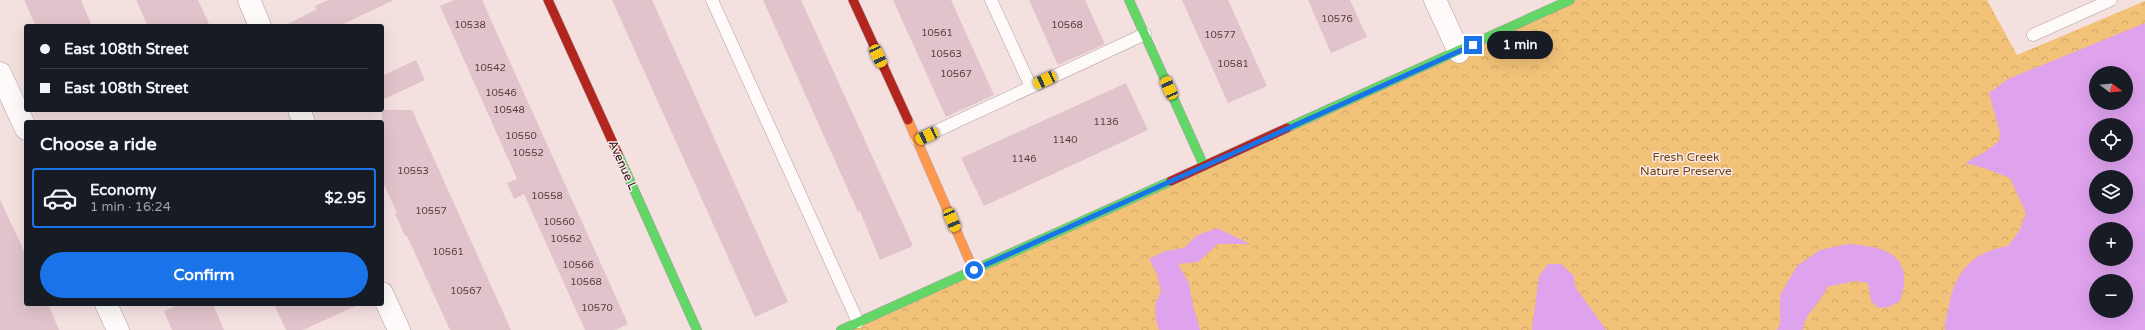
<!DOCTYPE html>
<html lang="en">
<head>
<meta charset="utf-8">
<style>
	:root { --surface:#171b24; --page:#20242c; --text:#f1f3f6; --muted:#9ea1a6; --line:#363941; --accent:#1a73e8 }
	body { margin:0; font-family:"Varela Round",sans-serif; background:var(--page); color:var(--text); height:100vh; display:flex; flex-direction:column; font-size:15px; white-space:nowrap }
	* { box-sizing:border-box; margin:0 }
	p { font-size:13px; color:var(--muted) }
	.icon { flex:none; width:22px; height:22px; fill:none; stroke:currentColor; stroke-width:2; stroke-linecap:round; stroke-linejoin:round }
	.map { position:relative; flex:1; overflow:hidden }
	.drawer { position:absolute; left:24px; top:120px; width:360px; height:186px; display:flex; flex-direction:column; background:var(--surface); border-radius:4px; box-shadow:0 4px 16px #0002 }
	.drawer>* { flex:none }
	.banner { position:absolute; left:24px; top:24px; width:360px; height:88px; border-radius:4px; box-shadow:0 4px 16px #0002; display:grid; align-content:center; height:88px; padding:0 16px; background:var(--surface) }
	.needle { width:26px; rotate:106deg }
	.controls { position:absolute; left:2089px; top:66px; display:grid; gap:8px }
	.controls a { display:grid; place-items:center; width:44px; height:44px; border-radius:50%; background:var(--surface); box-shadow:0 4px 16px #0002; font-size:20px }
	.end { position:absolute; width:18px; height:18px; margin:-9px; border:5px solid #1a73e8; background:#fff; box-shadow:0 0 0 2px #fff }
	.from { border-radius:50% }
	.bubble { position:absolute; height:28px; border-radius:14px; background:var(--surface); box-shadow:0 4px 16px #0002; font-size:13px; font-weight:700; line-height:28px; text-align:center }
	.car { position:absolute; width:12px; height:24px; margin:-12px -6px; border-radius:5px; box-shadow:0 0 3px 1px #0007; background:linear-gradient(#f5c518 24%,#345 0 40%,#f5c518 0 76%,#345 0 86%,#f5c518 0) }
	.banner b { display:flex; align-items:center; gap:14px; height:38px; font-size:15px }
	.banner b+b { border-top:1px solid var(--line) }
	.banner i { width:10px; height:10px; background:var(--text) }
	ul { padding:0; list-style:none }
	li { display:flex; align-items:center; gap:12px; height:60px; margin:0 8px 6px; padding:0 8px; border:2px solid transparent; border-radius:4px }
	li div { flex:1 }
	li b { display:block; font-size:15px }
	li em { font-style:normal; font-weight:700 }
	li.current { border-color:var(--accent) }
	li>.icon { width:36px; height:36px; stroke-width:1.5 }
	h2 { padding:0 16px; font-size:18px; line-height:48px }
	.action { display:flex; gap:8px; margin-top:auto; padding:8px 16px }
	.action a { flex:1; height:46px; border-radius:24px; background:var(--accent); color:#fff; font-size:16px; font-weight:700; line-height:46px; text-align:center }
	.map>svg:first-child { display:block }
	.park { fill:url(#park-crowns) }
	.water { fill:#dfa2ed; fill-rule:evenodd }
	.building { fill:#e1c3cb }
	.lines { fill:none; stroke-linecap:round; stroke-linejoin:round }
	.lane-casing { stroke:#af9d9e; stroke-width:13 }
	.street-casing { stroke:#af9d9e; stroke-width:23 }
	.fast-casing { stroke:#af9d9e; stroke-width:10 }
	.slow-casing { stroke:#af9d9e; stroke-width:10 }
	.jam-casing { stroke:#af9d9e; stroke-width:10 }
	.lane { stroke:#fefafa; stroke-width:12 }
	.street { stroke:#fefafa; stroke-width:22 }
	.fast { stroke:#63d668; stroke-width:9 }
	.slow { stroke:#ff974d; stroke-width:9 }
	.jam { stroke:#b3261e; stroke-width:9 }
	.route { stroke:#1a73e8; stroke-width:5 }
	.labels { text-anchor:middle; stroke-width:3; stroke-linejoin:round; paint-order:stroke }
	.number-label { font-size:10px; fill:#533f42 }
	.park-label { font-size:12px; fill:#674812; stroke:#fee9ea }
	.street-label { font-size:12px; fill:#241314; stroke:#fee9ea }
</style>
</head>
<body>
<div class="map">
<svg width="2145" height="330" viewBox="0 0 2145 330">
	<defs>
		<pattern id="park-crowns" width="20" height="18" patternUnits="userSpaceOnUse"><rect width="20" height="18" fill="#f2c278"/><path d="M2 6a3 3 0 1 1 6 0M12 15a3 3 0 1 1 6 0" fill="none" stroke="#cfa667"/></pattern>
	</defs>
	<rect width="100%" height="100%" fill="#f5e0e0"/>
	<!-- park -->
	<polygon class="park" points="1573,0 1987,0 2017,55 2145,1 2145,61 2096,73 2036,215 1955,330 849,330"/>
	<!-- water -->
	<g class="water">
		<path d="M2145 23V330H1945C1944 322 1948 313 1949 305 1956 270 1973 252 2008 246L2020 230 2026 213 2010 178 1984 168 1965 163 1988 150 1999 141 2000 133 1989 93 2008 79ZM2096 73H2126V103H2096ZM2096 125H2126V155H2096ZM2096 177H2126V207H2096ZM2096 229H2126V259H2096ZM2096 281H2126V311H2096Z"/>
		<path d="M1217 228 1250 244H1218L1198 262 1178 264 1189 283 1192 302 1200 330H1159C1154 315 1153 306 1161 292L1157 274 1149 259 1165 251 1184 248 1196 236Z"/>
		<path d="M1848 244C1888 246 1915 257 1900 301L1889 307 1878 308 1871 301 1868 283 1855 281 1827 287C1822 302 1804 313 1803 330H1777L1780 324V295L1797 266 1820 250Z"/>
		<polygon points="1548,264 1561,264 1573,275 1576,288 1606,330 1532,330 1539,276"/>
	</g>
	<!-- building -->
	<g class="building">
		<polygon points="24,0 81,0 92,26 36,26"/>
		<polygon points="136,0 198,0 210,26 148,26"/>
		<polygon points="328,0 394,0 339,26 284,26 317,9 315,6"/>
		<polygon points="454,0 482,0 628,324 615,330 585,330 524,194 514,199 507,183 517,179 440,6"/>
		<polygon points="612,0 652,0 788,302 755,317"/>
		<polygon points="763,0 801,0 913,246 880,260 860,211 858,212"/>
		<polygon points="893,0 951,0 994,95 946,117"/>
		<polygon points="1029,0 1085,0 1105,44 1058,65"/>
		<polygon points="1182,0 1228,0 1267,86 1228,103"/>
		<polygon points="1308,0 1350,0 1367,37 1331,53"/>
		<polygon points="416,60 425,80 382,100 382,76"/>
		<polygon points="1126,83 1148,130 984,206 961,158"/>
		<polygon points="382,110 412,110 511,330 450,330 407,236 405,236 395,214 397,213 382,180"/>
		<polygon points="0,200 26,255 26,304 48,304 59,330 0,330"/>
		<polygon points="180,304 213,304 224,330 172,330 164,311"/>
		<polygon points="274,304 360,304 303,330 286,330"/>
	</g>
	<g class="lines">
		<!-- lane casing -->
		<g class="lane-casing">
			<g id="lane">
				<polyline points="712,0 858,322"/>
				<polyline points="991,0 1031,87"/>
				<polyline points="2033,35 2111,0"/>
				<polyline points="917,140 1145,34"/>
			</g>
		</g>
		<!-- street casing -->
		<g class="street-casing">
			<g id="street">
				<polyline points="249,0 260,26"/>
				<polyline points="1435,0 1459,52"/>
				<polyline points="0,73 26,129"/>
				<polyline points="299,110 304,122"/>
				<polyline points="382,293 399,330"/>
				<polyline points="106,304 118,330"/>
			</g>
		</g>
		<!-- fast casing -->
		<g class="fast-casing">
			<g id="fast">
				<polyline points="1129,0 1204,166"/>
				<polyline points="1287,128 1570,0"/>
				<polyline points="618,154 697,330"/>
				<polyline points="841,330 1171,181"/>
			</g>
		</g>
		<!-- slow casing -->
		<g class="slow-casing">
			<polyline id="slow" points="908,120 974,271"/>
		</g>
		<!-- jam casing -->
		<g class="jam-casing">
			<g id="jam">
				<polyline points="548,0 618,154"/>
				<polyline points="853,0 908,120"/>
				<polyline points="1171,181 1287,128"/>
			</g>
		</g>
		<!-- lane -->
		<use href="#lane" class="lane"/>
		<!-- street -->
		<use href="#street" class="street"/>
		<!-- fast -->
		<use href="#fast" class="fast"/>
		<!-- slow -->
		<use href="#slow" class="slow"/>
		<!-- jam -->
		<use href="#jam" class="jam"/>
	</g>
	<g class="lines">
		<!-- route -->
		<polyline class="route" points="974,270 1473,45"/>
	</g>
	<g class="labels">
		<!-- number labels -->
		<g class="number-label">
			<text x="1337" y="22">10576</text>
			<text x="470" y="28">10538</text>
			<text x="1067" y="28">10568</text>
			<text x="937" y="36">10561</text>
			<text x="1220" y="38">10577</text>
			<text x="946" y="57">10563</text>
			<text x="1233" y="67">10581</text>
			<text x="490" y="71">10542</text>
			<text x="956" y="77">10567</text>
			<text x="501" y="96">10546</text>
			<text x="509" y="113">10548</text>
			<text x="1106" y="125">1136</text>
			<text x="521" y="139">10550</text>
			<text x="1065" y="143">1140</text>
			<text x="528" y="156">10552</text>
			<text x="1024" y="162">1146</text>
			<text x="413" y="174">10553</text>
			<text x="547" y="199">10558</text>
			<text x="431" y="214">10557</text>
			<text x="559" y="225">10560</text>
			<text x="566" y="242">10562</text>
			<text x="448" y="255">10561</text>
			<text x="578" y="268">10566</text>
			<text x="586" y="285">10568</text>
			<text x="466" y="294">10567</text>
			<text x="597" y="311">10570</text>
		</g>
		<!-- park labels -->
		<g class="park-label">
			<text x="1686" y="161">Fresh Creek<tspan x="1686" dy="14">Nature Preserve</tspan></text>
		</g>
		<!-- street labels -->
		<g class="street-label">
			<text transform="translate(623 165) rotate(66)" y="4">Avenue L</text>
		</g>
	</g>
</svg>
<div class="controls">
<a><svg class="needle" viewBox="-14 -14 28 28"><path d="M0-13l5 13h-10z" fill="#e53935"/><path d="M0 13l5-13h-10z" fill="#9ea1a6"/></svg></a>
<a><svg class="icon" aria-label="locate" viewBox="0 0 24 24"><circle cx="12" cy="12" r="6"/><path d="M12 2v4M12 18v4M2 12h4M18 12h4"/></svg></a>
<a><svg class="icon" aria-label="layers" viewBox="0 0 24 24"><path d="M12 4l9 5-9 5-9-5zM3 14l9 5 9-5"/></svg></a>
<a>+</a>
<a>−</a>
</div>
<i class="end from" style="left:974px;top:270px"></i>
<i class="end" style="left:1473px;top:45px"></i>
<div class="bubble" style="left:1487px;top:31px;width:66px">1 min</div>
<i class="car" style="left:878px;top:56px;rotate:155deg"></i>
<i class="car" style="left:1045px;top:80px;rotate:245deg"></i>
<i class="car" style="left:1169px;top:88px;rotate:336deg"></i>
<i class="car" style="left:927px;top:136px;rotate:245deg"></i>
<i class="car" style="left:952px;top:220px;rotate:157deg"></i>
<div class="banner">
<b><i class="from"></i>East 108th Street</b>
<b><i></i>East 108th Street</b>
</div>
<section class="drawer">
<h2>Choose a ride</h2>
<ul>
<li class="current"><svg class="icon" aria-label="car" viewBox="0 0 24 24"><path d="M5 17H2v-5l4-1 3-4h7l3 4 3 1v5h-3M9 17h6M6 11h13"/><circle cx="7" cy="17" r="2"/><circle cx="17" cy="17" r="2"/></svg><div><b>Economy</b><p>1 min · 16:24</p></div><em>$2.95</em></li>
</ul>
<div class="action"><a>Confirm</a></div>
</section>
</div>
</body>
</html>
